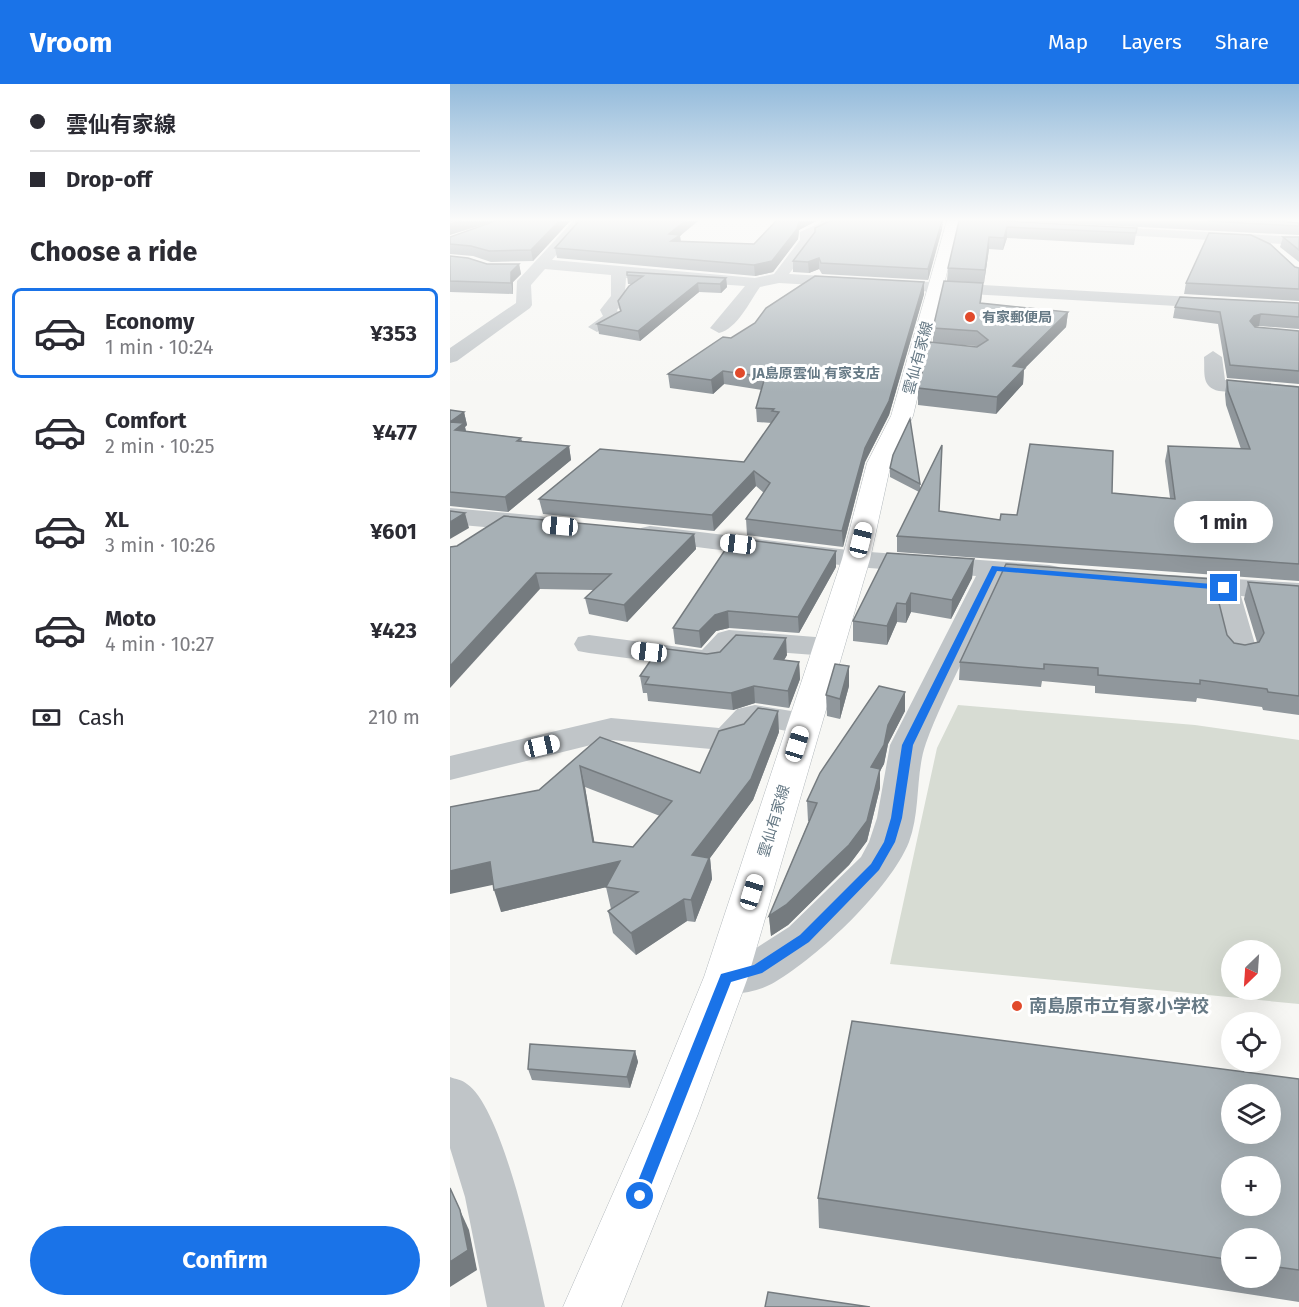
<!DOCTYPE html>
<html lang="en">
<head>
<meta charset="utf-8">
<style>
	:root { --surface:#fff; --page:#f7f7f7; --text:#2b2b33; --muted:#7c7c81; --line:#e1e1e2; --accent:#1a73e8 }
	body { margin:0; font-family:"Fira Sans","Noto Sans JP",sans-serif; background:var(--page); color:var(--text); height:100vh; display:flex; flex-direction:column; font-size:22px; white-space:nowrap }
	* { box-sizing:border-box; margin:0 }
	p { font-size:20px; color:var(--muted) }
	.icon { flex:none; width:33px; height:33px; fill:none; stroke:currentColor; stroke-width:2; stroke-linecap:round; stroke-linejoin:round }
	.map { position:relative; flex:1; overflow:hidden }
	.sheet { display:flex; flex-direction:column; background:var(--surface); width:450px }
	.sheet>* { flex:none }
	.top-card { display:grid; align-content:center; height:132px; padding:0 30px; background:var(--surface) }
	.needle { width:39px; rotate:205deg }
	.controls { position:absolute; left:771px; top:856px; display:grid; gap:12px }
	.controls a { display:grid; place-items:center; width:60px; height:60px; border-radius:50%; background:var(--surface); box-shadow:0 6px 24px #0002; font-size:30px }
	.end { position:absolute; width:27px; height:27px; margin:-14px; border:8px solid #1a73e8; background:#fff; box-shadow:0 0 0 3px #fff }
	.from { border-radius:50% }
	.bubble { position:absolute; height:42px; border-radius:21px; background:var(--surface); box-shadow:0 6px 24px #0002; font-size:20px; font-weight:700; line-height:42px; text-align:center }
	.car { position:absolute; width:18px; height:36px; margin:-18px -9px; border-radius:8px; box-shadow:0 0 4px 2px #0007; background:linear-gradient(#fff 24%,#345 0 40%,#fff 0 76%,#345 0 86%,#fff 0) }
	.top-card b { display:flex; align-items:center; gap:21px; height:57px; font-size:22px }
	.top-card b+b { border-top:2px solid var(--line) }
	.top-card i { width:15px; height:15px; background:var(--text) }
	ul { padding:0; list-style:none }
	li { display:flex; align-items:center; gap:18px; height:90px; margin:0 12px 9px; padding:0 18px; border:3px solid transparent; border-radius:9px }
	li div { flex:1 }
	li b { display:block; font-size:22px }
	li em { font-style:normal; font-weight:700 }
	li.on { border-color:var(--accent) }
	li>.icon { width:54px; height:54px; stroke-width:1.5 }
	h2 { padding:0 30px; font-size:27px; line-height:72px }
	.pay { display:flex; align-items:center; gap:15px; height:66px; padding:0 30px; font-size:22px }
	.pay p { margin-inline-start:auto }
	.button { display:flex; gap:12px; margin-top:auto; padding:12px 30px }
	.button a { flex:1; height:69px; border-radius:36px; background:var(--accent); color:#fff; font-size:24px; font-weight:700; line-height:69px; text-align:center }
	header { display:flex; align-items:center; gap:36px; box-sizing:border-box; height:84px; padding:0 30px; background:var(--accent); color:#fff }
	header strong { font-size:28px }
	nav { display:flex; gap:33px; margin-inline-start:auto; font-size:21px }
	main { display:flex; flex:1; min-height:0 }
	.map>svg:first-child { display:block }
	.green { fill:#d7dcd3; fill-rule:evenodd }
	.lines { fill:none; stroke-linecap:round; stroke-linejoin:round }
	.secondary-casing { stroke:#b3b9bd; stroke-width:1 }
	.street { fill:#c0c5c8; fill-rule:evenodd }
	.secondary { fill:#fff; fill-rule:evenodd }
	.wall { fill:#90979c; fill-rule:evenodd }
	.shaded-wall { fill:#757b7f }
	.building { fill:#a7b0b5; stroke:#757b7f; stroke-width:1.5; fill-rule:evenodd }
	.route { fill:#1a73e8 }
	.poi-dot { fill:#e14a2b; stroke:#fff; stroke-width:2 }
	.labels { text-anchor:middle; stroke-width:6; stroke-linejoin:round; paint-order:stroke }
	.far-poi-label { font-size:14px; font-weight:bold; fill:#667985; stroke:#fff; text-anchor:start }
	.street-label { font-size:15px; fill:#667985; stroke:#fff }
	.near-poi-label { font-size:18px; font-weight:bold; fill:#667985; stroke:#fff; text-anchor:start }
</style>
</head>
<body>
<header>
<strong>Vroom</strong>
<nav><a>Map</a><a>Layers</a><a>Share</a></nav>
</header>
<main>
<section class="sheet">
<div class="top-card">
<b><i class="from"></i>雲仙有家線</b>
<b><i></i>Drop-off</b>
</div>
<h2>Choose a ride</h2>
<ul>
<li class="on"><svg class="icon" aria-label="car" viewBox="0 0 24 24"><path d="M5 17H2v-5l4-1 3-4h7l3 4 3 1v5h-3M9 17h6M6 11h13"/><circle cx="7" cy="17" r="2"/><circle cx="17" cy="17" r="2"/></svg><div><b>Economy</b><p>1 min · 10:24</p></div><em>¥353</em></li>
<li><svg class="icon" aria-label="car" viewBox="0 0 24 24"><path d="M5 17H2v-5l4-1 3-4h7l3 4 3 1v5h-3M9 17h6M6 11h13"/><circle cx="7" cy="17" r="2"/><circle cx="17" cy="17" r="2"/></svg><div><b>Comfort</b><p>2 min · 10:25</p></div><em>¥477</em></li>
<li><svg class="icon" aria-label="car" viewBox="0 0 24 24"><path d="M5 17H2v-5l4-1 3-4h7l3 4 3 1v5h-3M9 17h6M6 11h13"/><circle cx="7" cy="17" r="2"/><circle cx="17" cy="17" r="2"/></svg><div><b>XL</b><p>3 min · 10:26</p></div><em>¥601</em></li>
<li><svg class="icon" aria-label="car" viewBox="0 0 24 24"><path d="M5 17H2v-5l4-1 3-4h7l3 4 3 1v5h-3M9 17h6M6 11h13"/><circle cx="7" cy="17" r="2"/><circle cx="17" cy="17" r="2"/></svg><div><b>Moto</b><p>4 min · 10:27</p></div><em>¥423</em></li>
</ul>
<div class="pay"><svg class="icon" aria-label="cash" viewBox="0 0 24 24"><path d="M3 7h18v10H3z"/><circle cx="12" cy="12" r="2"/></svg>Cash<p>210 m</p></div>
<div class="button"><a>Confirm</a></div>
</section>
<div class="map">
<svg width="849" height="1223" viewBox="0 0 849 1223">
	<rect width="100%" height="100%" fill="#f7f7f4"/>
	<!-- green -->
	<path class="green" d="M508 621 745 641 849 656V920L440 880 487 664ZM782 867H820V906H782Z"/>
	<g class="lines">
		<!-- secondary casing -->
		<g class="secondary-casing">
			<polygon id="secondary" points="497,137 509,137 463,332 441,379 420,475 298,893 248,1030 171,1223 113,1223 198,1030 254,893 392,475 417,379 441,332"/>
		</g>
		<!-- street -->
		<g class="street">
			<path d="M123 137H136L102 176 305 194 324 190 350 156V148L368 140 370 137H382L378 146 362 153 364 157 339 190 849 219V229L329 199 310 203C300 217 287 245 269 249L260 244 295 202 176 194 175 208 178 212 167 226 171 234 147 248 138 243 153 232 150 226 161 212V191L95 185 81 201 82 221 80 224 7 277 0 279V264L66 219 67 197Z"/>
			<polygon points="641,142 849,153 849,161 636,149 634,146"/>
			<path d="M763 267 772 273 775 296 849 302V314L769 307C751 303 755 289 754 273Z"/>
			<polygon points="0,424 91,432 100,435 104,440 100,445 91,448 0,440"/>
			<path d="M200 442 406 467 599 481 609 483 613 489 609 495 599 497 553 494C529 547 496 605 476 659 465 690 471 726 459 758 440 805 369 872 325 898 307 909 280 913 260 906L254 893 260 880 297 870 339 843 411 773 419 758 427 734 440 661 526 492 406 483 191 456 187 450 191 444Z"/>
			<polygon points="719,491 849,499 849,517 791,512 807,567 802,574 791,576 780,574 775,567 761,510 709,505 705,499 709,493"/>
			<polygon points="279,546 378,554 389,556 393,563 389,570 378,572 287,565 270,583 259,585 139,569 128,567 124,560 128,553 139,551 252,566 268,549"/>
			<polygon points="305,621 366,631 371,639 366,647 354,650 309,642 295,659 272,666 161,656 0,696 0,672 161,634 269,644 287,625"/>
			<path d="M0 993C5 995 13 996 17 1000 53 1024 85 1178 95 1223H37L15 1113 0 1064Z"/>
		</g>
		<!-- secondary -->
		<use href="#secondary" class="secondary"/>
	</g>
	<!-- wall -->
	<g class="wall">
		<polygon points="120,137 83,177 41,178 23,172 0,170 0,153"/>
		<polygon points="326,137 366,137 349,146 348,155 323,188 305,192 107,174 105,164 230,152 231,158 304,160"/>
		<polygon points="509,137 687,144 684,161 557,154 553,166 539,165 534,199 497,197 498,184"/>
		<polygon points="571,137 836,137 837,138 849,139 849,151"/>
		<polygon points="365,144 492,145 478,196 372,190 369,185 359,189 343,188 343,177 365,149"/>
		<polygon points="833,153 849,153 849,178 830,163"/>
		<polygon points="0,172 37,180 69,180 71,190 63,198 63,210 0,208"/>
		<polygon points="845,183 849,184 849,217 734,210 736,199"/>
		<polygon points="177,191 276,194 277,203 271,209 249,208 190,257 149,250 147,240 170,227 168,217 182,200 178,200"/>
		<polygon points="474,198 474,210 439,331 415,378 393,463 297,451 296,435 314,409 306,402 264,447 93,430 89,415 294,378 322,339 307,338 306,324 312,306 274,300 263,310 220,304 218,290 281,254"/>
		<path d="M533 199 531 219 618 228 616 243 574 285 573 300 546 330 468 321V304L483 258V244ZM497 260 526 262 527 263Z"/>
		<polygon points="849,219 849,245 809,242 805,243 849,247 849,300 777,294 768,240 723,234 725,223"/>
		<polygon points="777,296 849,303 849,497 447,468 447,452 469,408 440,393 440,384 470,400 470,406 489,427 550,436 567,431 662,409 720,414 715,377 718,362 791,365 776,321 775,310"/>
		<polygon points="0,326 14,328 17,341 15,343 16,347 71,354 72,357 119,362 121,376 58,428 0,422"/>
		<polygon points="244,450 246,465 177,538 139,530 135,514 144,506 90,505 0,463"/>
		<polygon points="524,475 522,494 501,535 461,528 456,539 447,538 437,561 403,557 403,537"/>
		<polygon points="386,483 349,549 279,544 266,547 251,564 225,560 223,544"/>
		<polygon points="798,498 849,502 849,631 813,626 812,623 747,614 746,618 645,609 645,602 592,597 591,603 509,596 510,578 777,551 784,559 795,561 807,558 794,515"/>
		<polygon points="257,570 337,571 334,576 349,578 350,595 339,624 305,619 283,626 198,617 197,609 193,609 190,592"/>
		<polygon points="399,602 390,635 377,632 376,611"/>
		<polygon points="455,608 455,627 438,660 434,680 430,687 430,704 417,757 399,781 338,841 321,852 319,832 359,737 358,737 357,717"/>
		<path d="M329 648 303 716 260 774 262 795 245 838 237 837 186 871 163 849 158 827 161 825 156 803 51 828 89 706 150 653 250 689ZM135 703 210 732 183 763 144 758Z"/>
		<polygon points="185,967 188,978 180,1004 82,996 78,985"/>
		<path d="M849 995V1218L369 1144 368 1114ZM782 1155H820V1194H782Z"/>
	</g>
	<!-- shaded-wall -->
	<g class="shaded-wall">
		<polygon points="11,137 45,137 0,151 0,140"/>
		<polygon points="109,137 120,137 83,177 81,166"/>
		<polygon points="235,137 248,137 230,152 231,160 221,159 219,150"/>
		<polygon points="349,137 366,137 349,146 348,155 323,188 305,192 304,181"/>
		<polygon points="493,137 492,145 478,196 478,185"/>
		<polygon points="557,143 557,154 553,166 554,154"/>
		<polygon points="539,153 539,165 534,199 535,186"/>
		<polygon points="369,174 369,185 359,189 358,178"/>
		<polygon points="69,180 71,190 63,198 63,210 61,199 61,188"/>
		<polygon points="276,194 277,203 271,209 270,200"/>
		<polygon points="474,198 474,210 439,331 415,378 393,463 392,447 415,364"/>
		<polygon points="248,199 249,208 190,257 188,247"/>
		<polygon points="618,228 616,243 574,285 573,300 546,330 547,313 563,282"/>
		<polygon points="811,230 809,242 801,244 800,237 804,232"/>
		<polygon points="273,287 274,300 263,310 261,296"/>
		<polygon points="14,328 17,341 15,343 17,353 6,350 0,338"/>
		<polygon points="119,362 121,376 58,428 55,413"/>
		<polygon points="304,387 306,402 264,447 262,431"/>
		<polygon points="15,429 19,444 0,455 0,438"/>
		<polygon points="244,450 246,465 177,538 174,521"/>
		<polygon points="386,467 386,483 349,549 348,533"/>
		<polygon points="524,475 522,494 501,535 502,516"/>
		<polygon points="86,489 90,505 0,604 0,582"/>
		<polygon points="461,509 461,528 456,539 456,520"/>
		<polygon points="447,519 447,538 437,561 437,542"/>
		<polygon points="278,527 279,544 266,547 251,564 249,547 265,531"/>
		<polygon points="336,554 337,571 325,592 324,575"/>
		<polygon points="349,578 350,595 339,624 338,607"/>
		<polygon points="399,582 399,602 390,635 390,615"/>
		<polygon points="304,602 305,619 283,626 281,609"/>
		<polygon points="455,608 455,627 438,660 434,680 430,687 430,704 417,757 399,781 338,841 321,852 319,832 421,683 438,641"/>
		<polygon points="328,627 329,648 303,716 260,774 262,795 245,838 241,816 242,771"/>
		<polygon points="130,682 135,703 148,779 143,758"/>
		<polygon points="170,777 174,799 51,828 44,806"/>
		<polygon points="40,778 47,800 0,810 0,787"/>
		<polygon points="234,815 237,837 186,871 181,849"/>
		<polygon points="185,967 188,978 180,1004 177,993"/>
		<polygon points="0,1104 19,1146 27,1186 0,1203"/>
	</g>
	<!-- building -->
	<g class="building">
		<polygon points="0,137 11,137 0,140"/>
		<polygon points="45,137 109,137 81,166 39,167 21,162 0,160 0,153"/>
		<polygon points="129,137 235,137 219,150 230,151 221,157 304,160 326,137 349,137 347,145 322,177 304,181 105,164"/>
		<polygon points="380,137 492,137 478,185 371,179 369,174 358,178 343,177 365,148 365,144"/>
		<polygon points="509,137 554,137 687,144 686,149 557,143 554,154 539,153 535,186 498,184"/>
		<polygon points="758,137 836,137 837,138 849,139 849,142"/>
		<polygon points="759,149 801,151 820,160 845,183 849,184 849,205 736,199"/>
		<polygon points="833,153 849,153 849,166"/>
		<polygon points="0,172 18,174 37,180 69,180 61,188 61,199 0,197"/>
		<polygon points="177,188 276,194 270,200 248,199 188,247 147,240 171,227 168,217 179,202 193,192 177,191"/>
		<polygon points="365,192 474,198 439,317 415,364 392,447 296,435 320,399 304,387 262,431 89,415 150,365 294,378 329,328 322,327 324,325 306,324 315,293 273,287 261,296 218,290 273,253 281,254 305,239 316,224"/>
		<polygon points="494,197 533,199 530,219 618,228 563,282 575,284 547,313 468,304 480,258 527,263 538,256 527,247 483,244"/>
		<polygon points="730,213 849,219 849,233 811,230 804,232 800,237 805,243 849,247 849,287 780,281 770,228 725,223"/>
		<polygon points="777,296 849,303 849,480 447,452 492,361 489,427 550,436 551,430 567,431 580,360 663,367 662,409 725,415 718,362 800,365 778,307"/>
		<polygon points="0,326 14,328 0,338"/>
		<polygon points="460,335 470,400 440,384 443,371"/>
		<polygon points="0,338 14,339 5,346 71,354 67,357 119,362 55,413 0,408"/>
		<polygon points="0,427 15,429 0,438"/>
		<polygon points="54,432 244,450 174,521 135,514 161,490 86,489 0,582 0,463 7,462"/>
		<polygon points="283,454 386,467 348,533 278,527 265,531 249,547 223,544"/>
		<polygon points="437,469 524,475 502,516 461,509 456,520 447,519 437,542 403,537"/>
		<polygon points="556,480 763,495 777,551 784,559 795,561 809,558 814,549 798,498 849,502 849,612 818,608 817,605 750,596 750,600 648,591 648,584 594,580 594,585 510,578"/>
		<polygon points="286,551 336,554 324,575 349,578 338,607 304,602 281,609 195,600 199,593 190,592 209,564 257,570 270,568"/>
		<polygon points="385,580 399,582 390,615 376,611"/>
		<polygon points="429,602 455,608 438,641 434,661 421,683 430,685 417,737 399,761 336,821 319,832 367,719 357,717 370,689"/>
		<path d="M308 624 328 627 301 695 242 771 259 774 241 816 234 815 181 849 158 827 188 808 156 803 170 777 44 806 40 778 0 787V723L89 706 150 653 250 689 269 647 294 640ZM130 682 222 717 183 763 143 758Z"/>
		<path d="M402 937 849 995V1186L820 1182V1155H782V1176L368 1114ZM782 1011H820V1050H782ZM782 1083H820V1122H782Z"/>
		<polygon points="80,960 185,967 177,993 78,985"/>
		<polygon points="0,1104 10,1126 18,1166 0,1178"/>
		<polygon points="318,1208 420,1223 315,1223"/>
	</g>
	<!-- sky -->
	<linearGradient id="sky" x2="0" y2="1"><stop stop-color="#94bbdb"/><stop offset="0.44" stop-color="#fbfbfa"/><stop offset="1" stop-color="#fbfbfa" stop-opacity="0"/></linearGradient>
	<rect width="849" height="308" fill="url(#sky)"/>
	<!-- route -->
	<polygon class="route" points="542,482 774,501 779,504 774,506 547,487 463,661 452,734 445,758 429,786 359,858 312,889 281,898 195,1117 190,1119 184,1117 182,1112 271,890 304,881 350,851 421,780 434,758 441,734 452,661"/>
	<!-- markers -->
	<g class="poi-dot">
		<circle cx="520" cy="233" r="6"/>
		<circle cx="290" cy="289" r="6"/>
		<circle cx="567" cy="922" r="6"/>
	</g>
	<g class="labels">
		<!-- far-poi labels -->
		<g class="far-poi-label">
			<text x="532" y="238">有家郵便局</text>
			<text x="302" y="294">JA島原雲仙 有家支店</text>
		</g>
		<!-- street labels -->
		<g class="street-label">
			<text transform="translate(468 274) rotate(-75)" y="5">雲仙有家線</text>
			<text transform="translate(324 737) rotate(-73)" y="5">雲仙有家線</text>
		</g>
		<!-- near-poi labels -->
		<g class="near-poi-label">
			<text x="579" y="928">南島原市立有家小学校</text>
		</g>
	</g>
</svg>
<div class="controls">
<a><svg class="needle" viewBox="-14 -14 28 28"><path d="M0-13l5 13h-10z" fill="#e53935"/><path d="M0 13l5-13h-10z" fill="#7c7c81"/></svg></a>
<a><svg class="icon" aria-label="locate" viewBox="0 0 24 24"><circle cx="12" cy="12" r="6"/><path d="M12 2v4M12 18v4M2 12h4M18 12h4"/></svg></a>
<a><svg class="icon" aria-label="layers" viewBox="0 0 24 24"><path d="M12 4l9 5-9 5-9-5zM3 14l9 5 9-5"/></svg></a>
<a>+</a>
<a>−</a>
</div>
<i class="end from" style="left:190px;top:1112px"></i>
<i class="end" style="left:774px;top:504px"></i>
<div class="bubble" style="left:724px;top:417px;width:99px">1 min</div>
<i class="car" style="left:110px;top:442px;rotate:275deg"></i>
<i class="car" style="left:411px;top:456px;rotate:14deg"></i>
<i class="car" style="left:288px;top:460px;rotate:277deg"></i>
<i class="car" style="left:199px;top:568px;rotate:277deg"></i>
<i class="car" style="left:347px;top:660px;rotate:17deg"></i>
<i class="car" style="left:92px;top:662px;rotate:77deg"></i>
<i class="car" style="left:302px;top:808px;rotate:17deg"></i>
</div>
</main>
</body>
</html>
